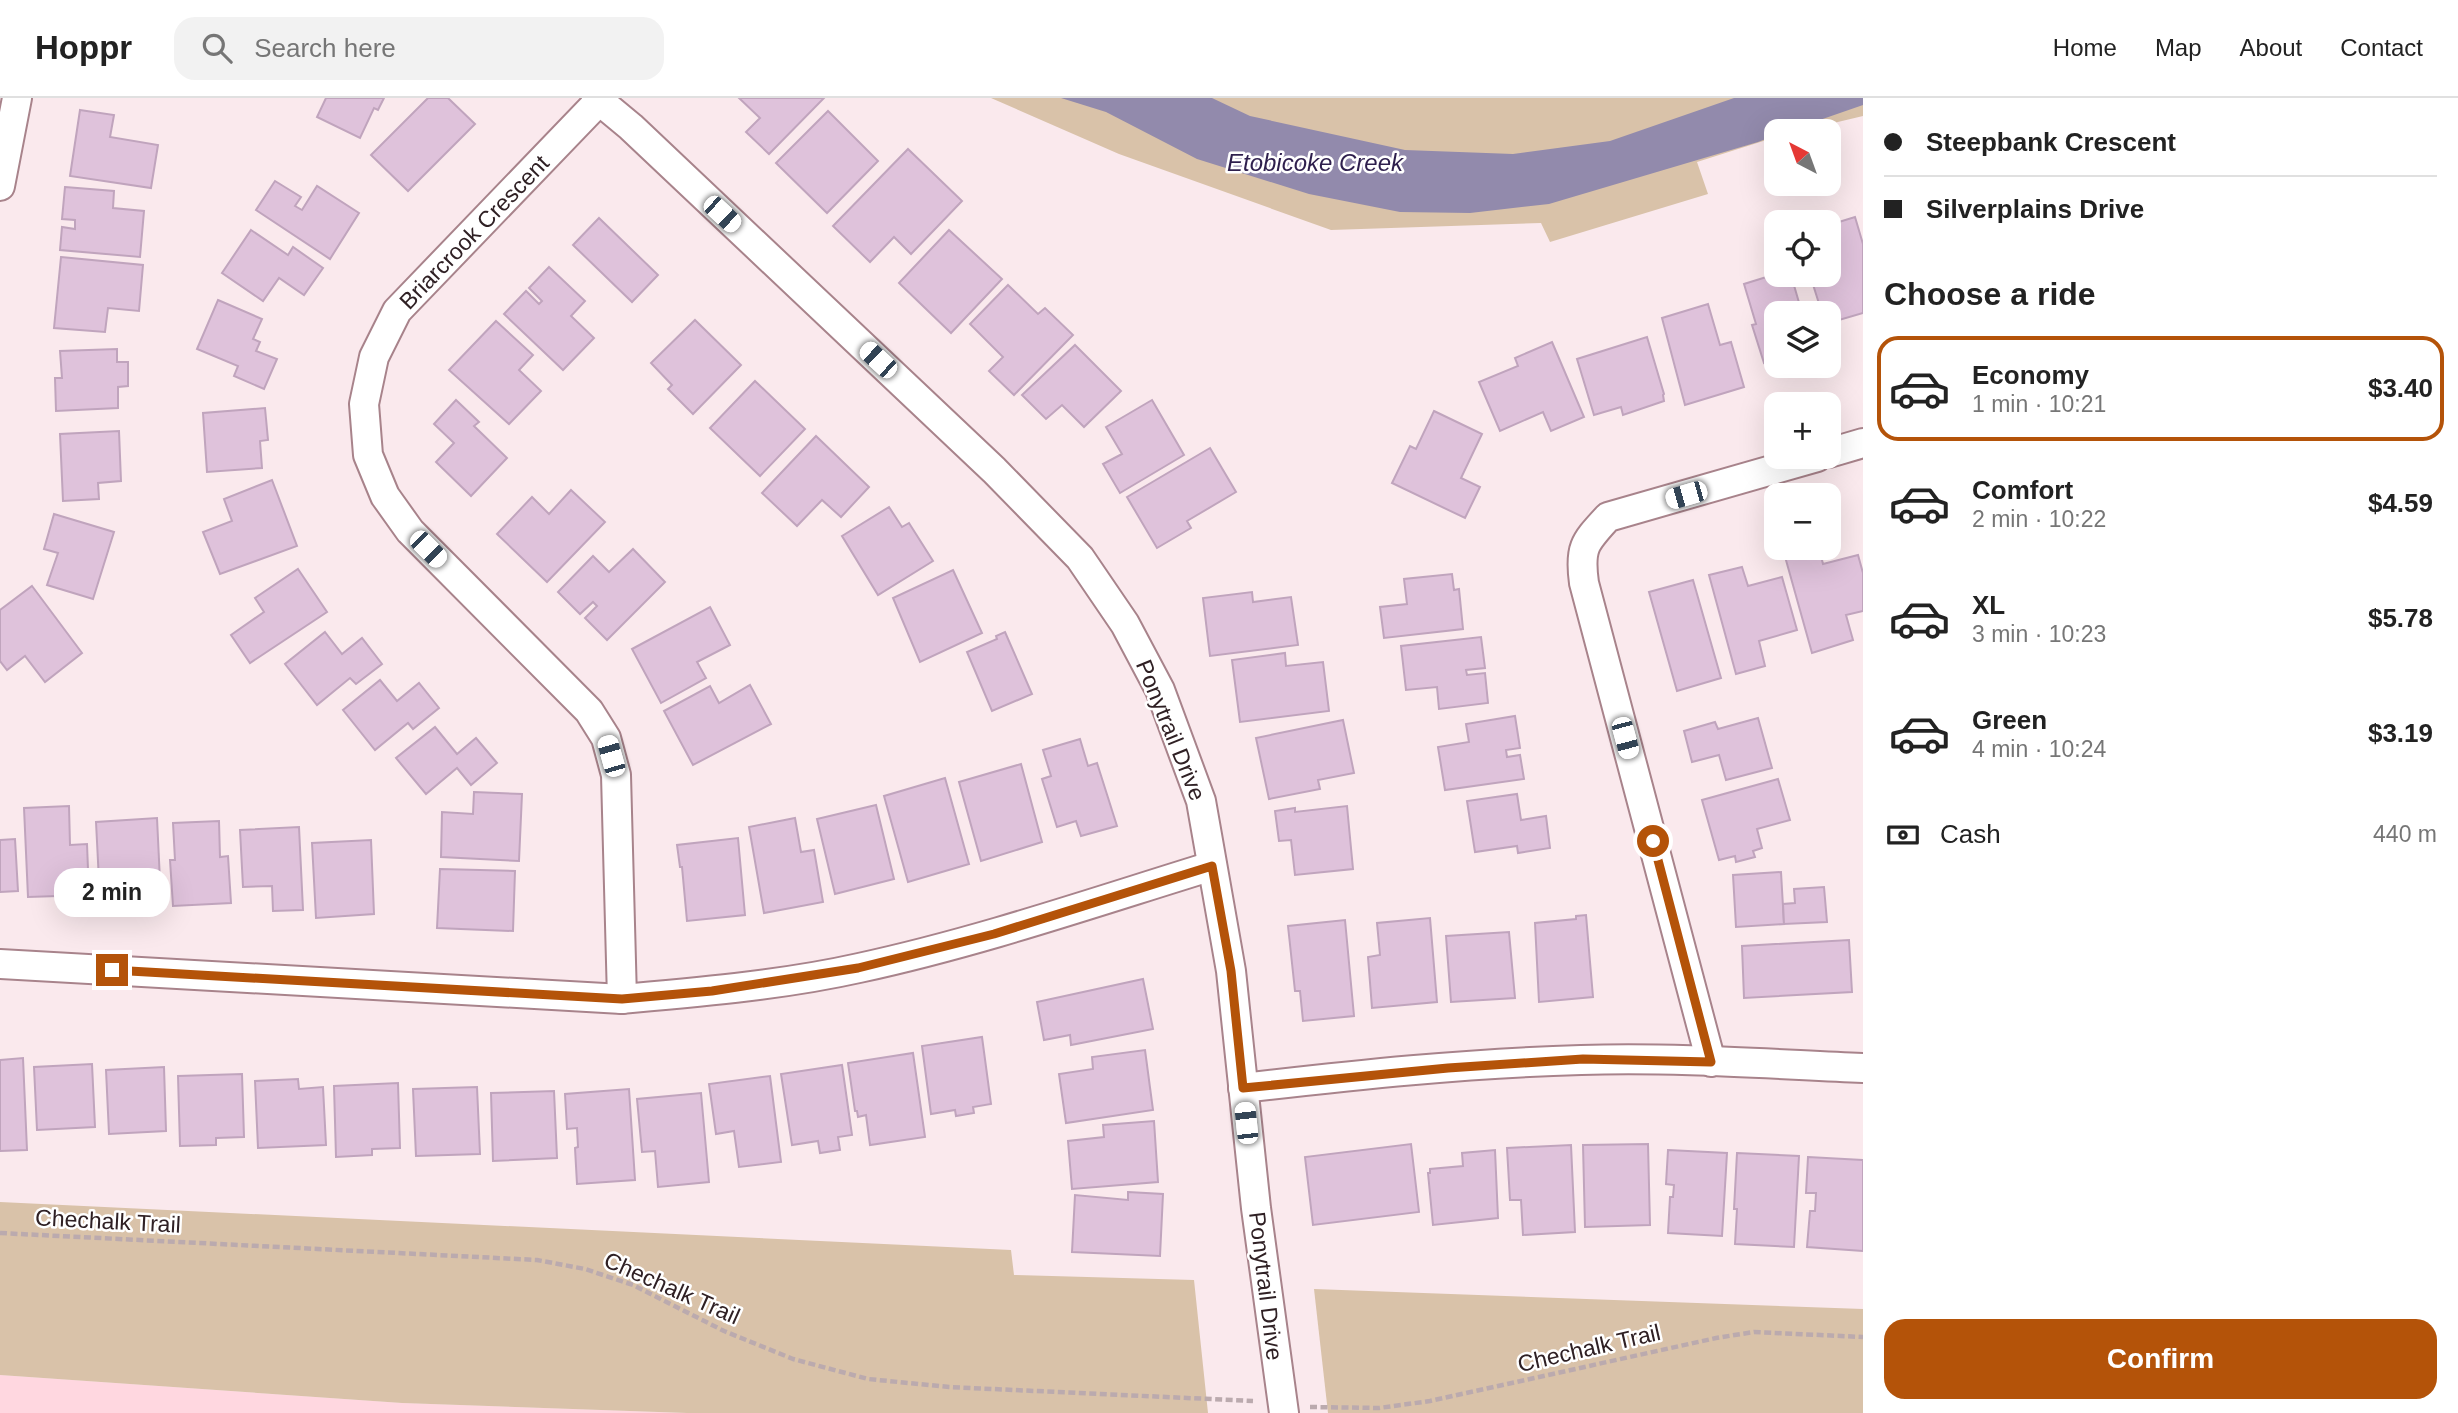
<!DOCTYPE html>
<html lang="en">
<head>
<meta charset="utf-8">
<style>
	:root { --surface:#fff; --page:#f2f2f2; --text:#222; --muted:#767676; --line:#e0e0e0; --accent:#b45309 }
	body { margin:0; font-family:Helvetica,sans-serif; background:var(--page); color:var(--text); height:100vh; display:flex; flex-direction:column; font-size:26px; white-space:nowrap }
	* { box-sizing:border-box; margin:0 }
	p { font-size:23px; color:var(--muted) }
	.icon { flex:none; width:38px; height:38px; fill:none; stroke:currentColor; stroke-width:2; stroke-linecap:round; stroke-linejoin:round }
	.map { position:relative; flex:1; overflow:hidden }
	.drawer { display:flex; flex-direction:column; background:var(--surface); width:595px }
	.drawer>* { flex:none }
	.guide { display:grid; align-content:center; height:154px; padding:0 21px; background:var(--surface) }
	.needle { width:46px; rotate:319deg }
	.tools { position:absolute; left:1764px; top:21px; display:grid; gap:14px }
	.tools a { display:grid; place-items:center; width:77px; height:77px; border-radius:14px; background:var(--surface); box-shadow:0 7px 28px #0002; font-size:35px }
	.end { position:absolute; width:32px; height:32px; margin:-16px; border:9px solid #b45309; background:#fff; box-shadow:0 0 0 4px #fff }
	.from { border-radius:50% }
	.bubble { position:absolute; height:49px; border-radius:21px; background:var(--surface); box-shadow:0 7px 28px #0002; font-size:23px; font-weight:600; line-height:49px; text-align:center }
	.car { position:absolute; width:21px; height:42px; margin:-21px -10px; border-radius:9px; box-shadow:0 0 5px 2px #0007; background:linear-gradient(#fff 24%,#345 0 40%,#fff 0 76%,#345 0 86%,#fff 0) }
	.guide b { display:flex; align-items:center; gap:24px; height:66px; font-size:26px }
	.guide b+b { border-top:2px solid var(--line) }
	.guide i { width:18px; height:18px; background:var(--text) }
	ul { padding:0; list-style:none }
	li { display:flex; align-items:center; gap:21px; height:105px; margin:0 14px 10px; padding:0 7px; border:4px solid transparent; border-radius:21px }
	li div { flex:1 }
	li b { display:block; font-size:26px }
	li em { font-style:normal; font-weight:600 }
	li.active { border-color:var(--accent) }
	li>.icon { width:63px; height:63px; stroke-width:1.5 }
	h2 { padding:0 21px; font-size:32px; line-height:84px }
	.pay { display:flex; align-items:center; gap:18px; height:77px; padding:0 21px; font-size:26px }
	.pay p { margin-inline-start:auto }
	.cta { display:flex; gap:14px; margin-top:auto; padding:14px 21px }
	.cta a { flex:1; height:80px; border-radius:21px; background:var(--accent); color:#fff; font-size:28px; font-weight:600; line-height:80px; text-align:center }
	header { display:flex; align-items:center; gap:42px; box-sizing:border-box; height:98px; padding:0 35px; background:var(--surface); border-bottom:2px solid var(--line) }
	header strong { font-size:33px }
	nav { display:flex; gap:38px; margin-inline-start:auto; font-size:24px }
	.search { width:490px; height:63px; background:var(--page); display:flex; align-items:center; gap:18px; box-sizing:border-box; padding:0 24px; border-radius:21px; color:var(--muted); font-size:26px }
	main { display:flex; flex:1; min-height:0 }
	.map>svg:first-child { display:block }
	.built { fill:#ffd7e0 }
	.green { fill:#d9c2a9 }
	.water { fill:#928aac }
	.building { fill:#dfc2db; stroke:#c0a4bd; stroke-width:2 }
	.lines { fill:none; stroke-linecap:round; stroke-linejoin:round }
	.street-casing { stroke:#a8838b; stroke-width:32 }
	.path { stroke:#bbaaae; stroke-width:4.5; stroke-dasharray:7 3.5; stroke-linecap:butt }
	.street { stroke:#fff; stroke-width:28 }
	.route { stroke:#b45309; stroke-width:9 }
	.labels { text-anchor:middle; stroke-width:5; stroke-linejoin:round; paint-order:stroke }
	.street-label { font-size:23px; fill:#2f2024; stroke:#fff }
	.water-label { font-size:24px; font-style:italic; fill:#2e1f4d; stroke:#fff }
</style>
</head>
<body>
<header>
<strong>Hoppr</strong>
<div class="search"><svg class="icon" aria-label="search" viewBox="0 0 24 24"><circle cx="10" cy="10" r="6"/><path d="M15 15l6 6"/></svg>Search here</div>
<nav><a>Home</a><a>Map</a><a>About</a><a>Contact</a></nav>
</header>
<main>
<div class="map">
<svg width="1863" height="1315" viewBox="0 0 1863 1315">
	<rect width="100%" height="100%" fill="#fae9ed"/>
	<!-- built -->
	<polygon class="built" points="0,1277 402,1305 687,1315 0,1315"/>
	<!-- green -->
	<g class="green">
		<polygon points="991,0 1863,0 1863,18 1800,33 1776,33 1776,39 1697,64 1708,96 1550,144 1541,125 1331,132 1119,56"/>
		<polygon points="0,1104 1011,1152 1014,1177 1194,1182 1208,1315 687,1315 402,1305 0,1277"/>
		<polygon points="1314,1191 1863,1211 1863,1315 1328,1315"/>
	</g>
	<!-- water -->
	<polygon class="water" points="1061,0 1212,0 1250,18 1405,52 1513,56 1610,43 1734,0 1863,0 1863,7 1788,33 1776,33 1776,37 1758,44 1549,106 1470,115 1400,114 1309,96 1197,61 1106,14"/>
	<!-- building -->
	<g class="building">
		<polygon points="326,0 384,0 378,12 374,10 360,40 317,19"/>
		<polygon points="428,0 448,0 475,26 408,93 371,57"/>
		<polygon points="739,0 824,0 769,56 746,34 760,20"/>
		<polygon points="80,12 114,17 110,39 158,47 151,90 70,78"/>
		<polygon points="828,13 878,63 827,115 776,65"/>
		<polygon points="908,51 962,103 911,156 894,139 870,164 833,128"/>
		<polygon points="275,83 301,99 295,108 302,112 317,88 359,115 330,161 256,112"/>
		<polygon points="65,89 114,93 113,110 144,113 140,159 60,152 62,129 75,131 75,122 62,121"/>
		<polygon points="1855,119 1863,146 1863,215 1829,225 1829,215 1822,215 1810,177 1829,177 1829,127"/>
		<polygon points="599,120 658,177 632,204 573,147"/>
		<polygon points="251,132 288,157 293,149 323,170 304,197 279,180 263,203 222,175"/>
		<polygon points="949,132 1002,181 951,235 899,185"/>
		<polygon points="61,159 143,167 139,213 108,210 105,234 54,230"/>
		<polygon points="549,169 585,203 571,218 594,240 563,272 504,216 526,193 539,206 542,203 529,190"/>
		<polygon points="1776,176 1791,177 1802,215 1776,215 1776,262 1764,265 1752,227 1756,226 1744,186"/>
		<polygon points="1008,187 1038,216 1045,210 1073,237 1014,297 989,273 1003,259 970,226"/>
		<polygon points="218,202 262,221 253,241 260,244 256,253 277,261 264,291 234,278 238,268 197,251"/>
		<polygon points="1708,206 1720,247 1731,244 1744,289 1685,307 1662,220"/>
		<polygon points="695,222 741,267 693,316 668,291 672,287 651,265"/>
		<polygon points="496,223 533,257 519,272 541,293 509,326 449,272"/>
		<polygon points="1647,239 1664,296 1663,297 1664,303 1623,317 1621,309 1594,317 1577,261"/>
		<polygon points="1552,244 1584,319 1551,333 1543,314 1500,333 1479,284 1518,268 1515,260"/>
		<polygon points="1075,247 1121,293 1084,329 1062,307 1046,321 1022,297"/>
		<polygon points="117,251 117,264 128,264 128,288 118,289 118,310 56,313 55,280 62,280 60,253"/>
		<polygon points="755,283 805,331 760,378 710,330"/>
		<polygon points="456,302 479,324 474,328 507,360 471,398 436,364 454,345 434,326"/>
		<polygon points="1152,302 1184,357 1120,395 1103,366 1122,356 1106,329"/>
		<polygon points="265,310 268,342 260,343 262,370 207,374 203,315"/>
		<polygon points="1434,313 1482,336 1461,380 1480,389 1465,420 1392,385 1410,348 1416,351"/>
		<polygon points="119,333 121,383 98,385 99,401 63,403 60,336"/>
		<polygon points="816,338 869,389 841,419 822,402 797,428 762,395"/>
		<polygon points="1210,350 1236,394 1187,423 1191,430 1157,450 1127,399"/>
		<polygon points="272,382 297,448 220,476 203,434 232,423 224,401"/>
		<polygon points="571,392 605,424 547,484 497,436 532,399 549,416"/>
		<polygon points="889,409 902,429 909,425 933,463 878,497 842,438"/>
		<polygon points="54,416 114,434 93,501 47,487 58,455 44,451"/>
		<polygon points="1803,450 1819,450 1823,466 1858,457 1863,475 1863,513 1846,517 1853,542 1812,555 1784,455"/>
		<polygon points="633,451 665,484 607,542 585,520 597,508 593,504 580,516 558,494 593,458 609,474"/>
		<polygon points="1742,469 1748,488 1782,479 1797,532 1759,543 1765,568 1736,576 1709,477"/>
		<polygon points="298,471 327,514 250,565 231,537 264,514 255,500"/>
		<polygon points="953,472 982,535 920,564 893,500"/>
		<polygon points="1452,476 1454,492 1459,491 1463,531 1384,540 1380,509 1407,506 1404,481"/>
		<polygon points="1693,482 1721,580 1677,593 1649,494"/>
		<polygon points="32,488 82,555 45,584 25,558 7,572 0,563 0,512"/>
		<polygon points="1252,494 1253,504 1291,499 1298,547 1210,558 1203,500"/>
		<polygon points="710,509 730,547 697,564 706,580 661,605 632,551"/>
		<polygon points="325,534 342,556 362,540 382,566 356,586 350,580 317,607 285,566"/>
		<polygon points="1005,534 1032,596 992,613 967,554 997,541 996,538"/>
		<polygon points="1481,539 1485,570 1466,572 1467,577 1485,575 1488,605 1439,611 1437,589 1406,592 1401,548"/>
		<polygon points="1285,555 1286,568 1323,564 1329,613 1240,624 1232,562"/>
		<polygon points="380,582 397,603 419,585 439,610 413,631 408,625 375,652 343,612"/>
		<polygon points="750,587 771,626 693,667 664,613 710,588 719,605"/>
		<polygon points="1515,618 1520,650 1506,652 1507,659 1520,657 1524,681 1445,692 1438,649 1469,644 1466,626"/>
		<polygon points="1758,620 1772,670 1726,682 1719,657 1692,664 1684,633 1715,624 1718,631"/>
		<polygon points="1343,622 1354,675 1318,682 1320,691 1269,701 1256,640"/>
		<polygon points="435,629 457,656 476,640 497,665 471,687 457,670 426,696 396,660"/>
		<polygon points="1080,641 1088,668 1097,665 1117,728 1081,738 1076,723 1057,729 1042,681 1051,678 1043,652"/>
		<polygon points="1021,666 1042,744 981,763 959,684"/>
		<polygon points="945,680 969,766 908,784 884,698"/>
		<polygon points="1778,681 1790,722 1757,731 1762,750 1753,753 1755,759 1736,764 1735,758 1719,762 1702,702"/>
		<polygon points="474,694 522,696 519,763 441,759 442,714 473,716"/>
		<polygon points="1517,696 1521,722 1546,718 1550,750 1518,755 1517,748 1475,754 1467,703"/>
		<polygon points="876,707 894,781 835,796 817,721"/>
		<polygon points="69,708 70,747 87,746 89,797 28,799 24,710"/>
		<polygon points="1347,708 1353,771 1295,777 1291,742 1279,743 1275,713 1295,710 1295,714"/>
		<polygon points="157,720 161,804 129,806 127,781 99,783 96,724"/>
		<polygon points="795,720 801,754 814,752 823,804 764,815 749,729"/>
		<polygon points="219,723 220,759 228,758 231,805 173,808 170,762 175,762 173,725"/>
		<polygon points="299,729 303,812 273,813 272,788 243,789 240,732"/>
		<polygon points="738,740 745,817 687,823 682,769 680,769 677,747"/>
		<polygon points="15,741 18,793 0,794 0,742"/>
		<polygon points="371,742 374,816 316,820 312,745"/>
		<polygon points="440,771 515,773 513,833 437,830"/>
		<polygon points="1781,774 1784,826 1736,829 1733,777"/>
		<polygon points="1824,789 1827,824 1784,826 1783,806 1795,805 1794,791"/>
		<polygon points="1586,817 1593,899 1539,904 1535,825 1576,821 1576,818"/>
		<polygon points="1430,820 1437,904 1372,910 1368,859 1380,857 1377,825"/>
		<polygon points="1345,822 1354,918 1303,923 1300,893 1295,893 1288,828"/>
		<polygon points="1509,834 1515,900 1451,904 1446,838"/>
		<polygon points="1849,842 1852,894 1744,900 1742,848"/>
		<polygon points="1143,881 1153,931 1071,947 1070,937 1044,942 1037,904"/>
		<polygon points="982,939 991,1006 973,1009 974,1015 956,1018 955,1012 931,1016 922,948"/>
		<polygon points="1145,952 1153,1012 1066,1025 1059,976 1093,971 1092,959"/>
		<polygon points="913,955 925,1039 870,1047 866,1017 858,1019 857,1013 855,1013 848,965"/>
		<polygon points="23,960 27,1052 0,1053 0,962"/>
		<polygon points="92,966 95,1029 37,1032 34,969"/>
		<polygon points="842,967 852,1037 838,1039 840,1052 820,1055 818,1043 792,1047 781,976"/>
		<polygon points="164,969 166,1033 109,1036 106,972"/>
		<polygon points="242,976 244,1039 216,1040 216,1047 180,1048 178,978"/>
		<polygon points="770,978 781,1064 739,1069 734,1033 716,1036 709,986"/>
		<polygon points="298,981 299,991 323,989 326,1047 258,1050 255,983"/>
		<polygon points="398,985 400,1050 372,1051 372,1057 336,1059 334,988"/>
		<polygon points="477,989 480,1056 416,1058 413,991"/>
		<polygon points="629,991 635,1082 577,1086 575,1050 578,1049 577,1030 567,1031 565,996"/>
		<polygon points="554,993 557,1060 493,1063 491,995"/>
		<polygon points="701,995 709,1084 658,1089 655,1053 642,1054 637,1001"/>
		<polygon points="1154,1023 1158,1084 1072,1091 1068,1043 1104,1039 1103,1027"/>
		<polygon points="1411,1046 1419,1114 1313,1127 1305,1059"/>
		<polygon points="1648,1046 1650,1127 1585,1129 1583,1047"/>
		<polygon points="1571,1047 1575,1134 1523,1137 1521,1102 1510,1102 1507,1050"/>
		<polygon points="1495,1052 1498,1120 1433,1127 1428,1075 1430,1075 1430,1071 1463,1068 1462,1055"/>
		<polygon points="1668,1052 1727,1055 1722,1138 1668,1135 1670,1099 1673,1099 1674,1087 1666,1086"/>
		<polygon points="1737,1055 1799,1058 1794,1149 1735,1146 1737,1111 1734,1111"/>
		<polygon points="1808,1059 1863,1062 1863,1153 1807,1149 1810,1113 1815,1113 1816,1095 1806,1095"/>
		<polygon points="1128,1094 1163,1096 1160,1158 1072,1154 1075,1097 1128,1102"/>
	</g>
	<g class="lines">
		<!-- street casing -->
		<g class="street-casing">
			<g id="street">
				<polyline points="596,0 631,29 994,372 1080,460 1125,526 1160,592 1201,703 1231,873 1256,1110 1284,1315"/>
				<polyline points="599,3 397,213 374,259 364,306 368,357 385,398 410,433 589,613 606,640 616,677 622,901"/>
				<polyline points="0,88 17,0"/>
				<polyline points="1829,355 1863,345"/>
				<path d="M0 866 622 901C700 894 783 887 859 870 979 844 1095 804 1212 768"/>
				<path d="M1711 964 1584 485C1579 449 1585 444 1608 419L1817 359"/>
				<path d="M1243 990C1355 977 1468 965 1581 962 1675 959 1770 966 1863 970"/>
			</g>
		</g>
		<!-- path -->
		<g class="path">
			<polyline points="0,1135 537,1162 585,1171 633,1187 724,1233 793,1261 868,1281 949,1289 1253,1303"/>
			<polyline points="1310,1309 1379,1310 1430,1303 1716,1240 1754,1234 1863,1239"/>
		</g>
		<!-- street -->
		<use href="#street" class="street"/>
	</g>
	<g class="lines">
		<!-- route -->
		<polyline class="route" points="112,872 622,901 712,893 858,870 994,836 1212,768 1231,873 1243,990 1448,970 1583,961 1711,964 1653,743"/>
	</g>
	<g class="labels">
		<!-- street labels -->
		<g class="street-label">
			<text transform="translate(474 134) rotate(-46)" y="8">Briarcrook Crescent</text>
			<text transform="translate(1171 632) rotate(68)" y="8">Ponytrail Drive</text>
			<text transform="translate(108 1123) rotate(3)" y="8">Chechalk Trail</text>
			<text transform="translate(1266 1188) rotate(83)" y="8">Ponytrail Drive</text>
			<text transform="translate(672 1190) rotate(24)" y="8">Chechalk Trail</text>
			<text transform="translate(1589 1250) rotate(-13)" y="8">Chechalk Trail</text>
		</g>
		<!-- water labels -->
		<g class="water-label">
			<text x="1315" y="73">Etobicoke Creek</text>
		</g>
	</g>
</svg>
<div class="tools">
<a><svg class="needle" viewBox="-14 -14 28 28"><path d="M0-13l5 13h-10z" fill="#e53935"/><path d="M0 13l5-13h-10z" fill="#767676"/></svg></a>
<a><svg class="icon" aria-label="locate" viewBox="0 0 24 24"><circle cx="12" cy="12" r="6"/><path d="M12 2v4M12 18v4M2 12h4M18 12h4"/></svg></a>
<a><svg class="icon" aria-label="layers" viewBox="0 0 24 24"><path d="M12 4l9 5-9 5-9-5zM3 14l9 5 9-5"/></svg></a>
<a>+</a>
<a>−</a>
</div>
<i class="end from" style="left:1653px;top:743px"></i>
<i class="end" style="left:112px;top:872px"></i>
<div class="bubble" style="left:54px;top:770px;width:116px">2 min</div>
<i class="car" style="left:722px;top:116px;rotate:133deg"></i>
<i class="car" style="left:878px;top:262px;rotate:313deg"></i>
<i class="car" style="left:1686px;top:397px;rotate:254deg"></i>
<i class="car" style="left:428px;top:451px;rotate:135deg"></i>
<i class="car" style="left:1625px;top:640px;rotate:165deg"></i>
<i class="car" style="left:611px;top:658px;rotate:344deg"></i>
<i class="car" style="left:1246px;top:1025px;rotate:354deg"></i>
</div>
<section class="drawer">
<div class="guide">
<b><i class="from"></i>Steepbank Crescent</b>
<b><i></i>Silverplains Drive</b>
</div>
<h2>Choose a ride</h2>
<ul>
<li class="active"><svg class="icon" aria-label="car" viewBox="0 0 24 24"><path d="M5 17H2v-5l4-1 3-4h7l3 4 3 1v5h-3M9 17h6M6 11h13"/><circle cx="7" cy="17" r="2"/><circle cx="17" cy="17" r="2"/></svg><div><b>Economy</b><p>1 min · 10:21</p></div><em>$3.40</em></li>
<li><svg class="icon" aria-label="car" viewBox="0 0 24 24"><path d="M5 17H2v-5l4-1 3-4h7l3 4 3 1v5h-3M9 17h6M6 11h13"/><circle cx="7" cy="17" r="2"/><circle cx="17" cy="17" r="2"/></svg><div><b>Comfort</b><p>2 min · 10:22</p></div><em>$4.59</em></li>
<li><svg class="icon" aria-label="car" viewBox="0 0 24 24"><path d="M5 17H2v-5l4-1 3-4h7l3 4 3 1v5h-3M9 17h6M6 11h13"/><circle cx="7" cy="17" r="2"/><circle cx="17" cy="17" r="2"/></svg><div><b>XL</b><p>3 min · 10:23</p></div><em>$5.78</em></li>
<li><svg class="icon" aria-label="car" viewBox="0 0 24 24"><path d="M5 17H2v-5l4-1 3-4h7l3 4 3 1v5h-3M9 17h6M6 11h13"/><circle cx="7" cy="17" r="2"/><circle cx="17" cy="17" r="2"/></svg><div><b>Green</b><p>4 min · 10:24</p></div><em>$3.19</em></li>
</ul>
<div class="pay"><svg class="icon" aria-label="cash" viewBox="0 0 24 24"><path d="M3 7h18v10H3z"/><circle cx="12" cy="12" r="2"/></svg>Cash<p>440 m</p></div>
<div class="cta"><a>Confirm</a></div>
</section>
</main>
</body>
</html>
